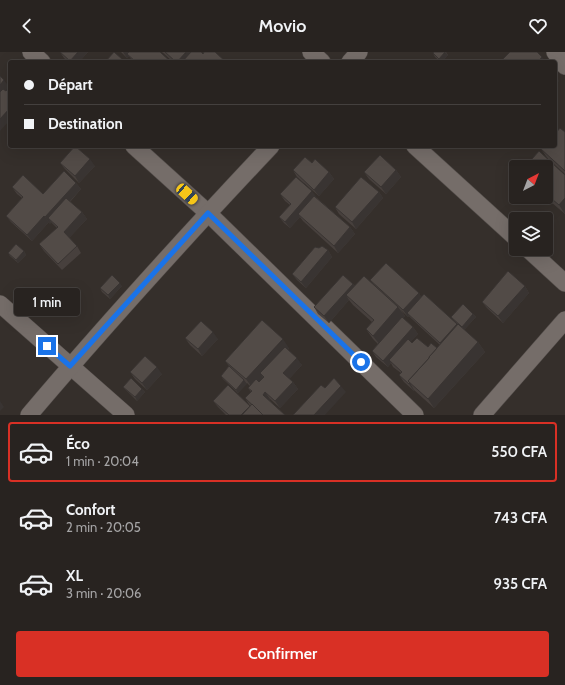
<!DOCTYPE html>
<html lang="fr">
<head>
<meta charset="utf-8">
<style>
	:root { --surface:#282320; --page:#342f2d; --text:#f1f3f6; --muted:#a5a4a5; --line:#44403e; --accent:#d93025 }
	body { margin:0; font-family:Cabin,sans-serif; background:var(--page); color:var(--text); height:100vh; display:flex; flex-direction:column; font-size:15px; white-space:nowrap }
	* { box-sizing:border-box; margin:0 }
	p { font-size:13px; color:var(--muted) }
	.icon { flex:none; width:22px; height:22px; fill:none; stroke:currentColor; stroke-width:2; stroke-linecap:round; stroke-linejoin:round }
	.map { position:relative; height:363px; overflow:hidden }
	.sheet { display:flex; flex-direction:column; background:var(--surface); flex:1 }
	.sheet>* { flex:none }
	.guide { position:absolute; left:8px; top:8px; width:549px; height:88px; border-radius:4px; box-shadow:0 4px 16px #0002,0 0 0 1px var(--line); display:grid; align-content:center; height:88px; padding:0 16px; background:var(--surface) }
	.needle { width:26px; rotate:42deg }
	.fabs { position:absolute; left:509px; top:108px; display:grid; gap:8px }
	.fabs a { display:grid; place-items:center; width:44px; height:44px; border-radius:4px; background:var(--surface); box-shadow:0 4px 16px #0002,0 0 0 1px var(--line); font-size:20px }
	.end { position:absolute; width:18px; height:18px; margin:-9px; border:5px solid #1a73e8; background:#fff; box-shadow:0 0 0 2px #fff }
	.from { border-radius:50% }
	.bubble { position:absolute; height:28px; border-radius:4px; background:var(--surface); box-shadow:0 4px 16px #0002,0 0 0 1px var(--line); font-size:13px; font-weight:600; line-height:28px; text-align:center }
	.car { position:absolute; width:12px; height:24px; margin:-12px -6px; border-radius:5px; box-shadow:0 0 3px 1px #0007; background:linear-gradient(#f5c518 24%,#345 0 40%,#f5c518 0 76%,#345 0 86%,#f5c518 0) }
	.guide b { display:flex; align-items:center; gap:14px; height:38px; font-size:15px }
	.guide b+b { border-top:1px solid var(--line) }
	.guide i { width:10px; height:10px; background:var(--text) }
	ul { padding:7px 0 0; list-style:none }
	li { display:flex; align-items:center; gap:12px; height:60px; margin:0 8px 6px; padding:0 8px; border:2px solid transparent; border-radius:4px }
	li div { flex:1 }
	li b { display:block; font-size:15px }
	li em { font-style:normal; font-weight:600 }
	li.on { border-color:var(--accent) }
	li>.icon { width:36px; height:36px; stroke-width:1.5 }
	.primary-button { display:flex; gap:8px; margin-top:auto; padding:8px 16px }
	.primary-button a { flex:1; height:46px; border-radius:4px; background:var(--accent); color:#fff; font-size:16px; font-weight:600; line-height:46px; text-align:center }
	header { display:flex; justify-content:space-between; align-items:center; height:52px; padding:0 16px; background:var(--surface); font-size:18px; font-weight:600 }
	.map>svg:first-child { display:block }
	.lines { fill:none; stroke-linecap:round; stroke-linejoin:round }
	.minor-casing { stroke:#534d4a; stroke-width:18 }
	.minor { stroke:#756d69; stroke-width:17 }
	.wall { fill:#47403d; fill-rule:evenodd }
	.shaded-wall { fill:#393432 }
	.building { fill:#524b47; stroke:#393432 }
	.route { stroke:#1a73e8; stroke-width:5 }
</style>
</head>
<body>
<header><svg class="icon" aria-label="back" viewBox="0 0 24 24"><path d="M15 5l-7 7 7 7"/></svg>Movio<svg class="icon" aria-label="heart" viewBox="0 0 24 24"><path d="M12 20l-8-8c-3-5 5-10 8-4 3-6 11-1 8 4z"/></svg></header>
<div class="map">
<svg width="565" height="363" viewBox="0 0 565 363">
	<rect width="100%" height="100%" fill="#352f2b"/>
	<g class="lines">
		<!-- minor casing -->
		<g class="minor-casing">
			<g id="minor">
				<polyline points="31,0 42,10"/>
				<polyline points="311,0 322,10"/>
				<polyline points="555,0 565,14"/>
				<polyline points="350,10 359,0"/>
				<polyline points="134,94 208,161 415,363"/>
				<polyline points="415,94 516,186"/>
				<polyline points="528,197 565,231"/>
				<polyline points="0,252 126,363"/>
				<path d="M29 363C107 271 188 182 271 94"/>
				<polyline points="482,363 565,268"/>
			</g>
		</g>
		<!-- minor -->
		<use href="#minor" class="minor"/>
	</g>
	<!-- wall -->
	<g class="wall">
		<polygon points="60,0 88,0 79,10 69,10 64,6"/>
		<polygon points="121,0 160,0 171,10 133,10 129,4 127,6"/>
		<polygon points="162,0 201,0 203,2 226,10 173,10"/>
		<polygon points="446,0 448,3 442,10 441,10 435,5 433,1"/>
		<polygon points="565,80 565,122 548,107 541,97"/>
		<polygon points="60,111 95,114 79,131 65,117"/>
		<polygon points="312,111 329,120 334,127 319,144 297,125 293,118"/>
		<polygon points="546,115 565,123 565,162 545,145 546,145"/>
		<polygon points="396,118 401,125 386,142 369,127 364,120"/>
		<polygon points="76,131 81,137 70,150 82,160 87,167 69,186 77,194 81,201 62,218 44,199 39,192 57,176 51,170 50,172 49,170 32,189 11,170 6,164 22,146 17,142 12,135 43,142"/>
		<polygon points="379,140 383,146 356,177 339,162 335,155"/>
		<polygon points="280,142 317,146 350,175 355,182 338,201 303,169 300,165 290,176 284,171 279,165 290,153 285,149"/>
		<polygon points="328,198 332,205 306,236 297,228 292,222"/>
		<polygon points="24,199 26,203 18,211 10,204 8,201"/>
		<path d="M370 228 419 241 421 245 458 273 478 290 485 300 434 356 414 338V339L404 330 399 323 401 321 393 315 391 311 388 315 376 305 372 299 378 292 373 287 366 277 372 270 353 253 349 248 329 271 318 262 314 255 353 232 355 234H374ZM401 258 408 265 409 264 412 267 440 293 437 296 412 291 410 290 418 282 413 275 403 266 405 264Z"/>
		<polygon points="122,234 110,247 102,240 100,236"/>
		<polygon points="525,234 529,241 503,271 487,256 482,250"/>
		<polygon points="473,262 476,265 464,278 454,269 451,265"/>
		<polygon points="185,286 218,287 202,304 190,293"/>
		<path d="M289 296 288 298 302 313 289 327 293 330 298 337 280 356 270 347 269 348 285 363H226L218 355 213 349 250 354 245 346 251 340 248 336 250 334 247 331 238 341 223 327 221 324 229 314 225 309ZM263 325 264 326 259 330H258Z"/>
		<polygon points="130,320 162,322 147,338 135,327"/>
		<polygon points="123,335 142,337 145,340 137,349"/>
	</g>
	<!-- shaded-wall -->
	<g class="shaded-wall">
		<polygon points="78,0 88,0 79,10 71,10 70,9"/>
		<polygon points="123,0 132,0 127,2 129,4 127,6"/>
		<polygon points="186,0 196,0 187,10 177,10"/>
		<polygon points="445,0 448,3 442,10 441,10 439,7"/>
		<polygon points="542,5 546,10 538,10"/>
		<polygon points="557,25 559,29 555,34 555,27"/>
		<polygon points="4,28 9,35 0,45 0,33"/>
		<polygon points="10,56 10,68 0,79 0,67"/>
		<polygon points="90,107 95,114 79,131 75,124"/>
		<polygon points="396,118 401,125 386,142 381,135"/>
		<polygon points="329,120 334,127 319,144 314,138"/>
		<polygon points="76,131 81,137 52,169 48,166 51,170 50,172 45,165"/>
		<polygon points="312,139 317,146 298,162 300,165 290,176 285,170"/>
		<polygon points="379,140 383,146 356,177 352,170"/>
		<polygon points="565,146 565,162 559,153"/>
		<polygon points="82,160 87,167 68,187 64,180"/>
		<polygon points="44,164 49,170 32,189 27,183"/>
		<polygon points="350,175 355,182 338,201 334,194"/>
		<polygon points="328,198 332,205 306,236 301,230"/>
		<polygon points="24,199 26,203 18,211 16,208"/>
		<polygon points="120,231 122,234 110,247 108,243"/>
		<polygon points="353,232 358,238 346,243 349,248 329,271 324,264"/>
		<polygon points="525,234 529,241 503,271 498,264"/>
		<polygon points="419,241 423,248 407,261 409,264 408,265 403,258"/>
		<polygon points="398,255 405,264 380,293 373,284"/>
		<polygon points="473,262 476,265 464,278 462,275"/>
		<polygon points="457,272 462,278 445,297 440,291"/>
		<polygon points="413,275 418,282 392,311 389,308 391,311 388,315 383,309"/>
		<polygon points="213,280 218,287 202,304 198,297"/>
		<polygon points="283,287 289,296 264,324 260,321 263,325 253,337 246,327"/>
		<polygon points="478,290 485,300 434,356 428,347"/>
		<polygon points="297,306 302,313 288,328 283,321"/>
		<polygon points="157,315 162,322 147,338 142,331"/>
		<polygon points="244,328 247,332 238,341 236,338"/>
		<polygon points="293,330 298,337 280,356 275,349"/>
		<polygon points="410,331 414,338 414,339 409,332"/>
		<polygon points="341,334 346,340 325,363 314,363"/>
		<polygon points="142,337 145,340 137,349 135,345"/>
		<polygon points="265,340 270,347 268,349 263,343"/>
		<polygon points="0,349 4,355 0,359"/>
	</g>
	<!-- building -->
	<g class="building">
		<polygon points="60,0 78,0 70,9"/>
		<polygon points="114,0 122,7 120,10 105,10"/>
		<polygon points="129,0 160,0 171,10 136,10 127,2"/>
		<polygon points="165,0 186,0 177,10 176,10"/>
		<polygon points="191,0 201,0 203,2 204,0 215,0 226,10 182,10"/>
		<polygon points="434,0 445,0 439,7 433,1"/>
		<polygon points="510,0 537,0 542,5 538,10 504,10 502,8"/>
		<polygon points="435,7 439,10 432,10"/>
		<polygon points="0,24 4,28 0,33"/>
		<polygon points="10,35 10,56 0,67 0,40 3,37 6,39"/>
		<polygon points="560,76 565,80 565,119 541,97 544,94 555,94 555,82"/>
		<polygon points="75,94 90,107 75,124 60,111"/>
		<polygon points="539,99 565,123 565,146 559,153 546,142 546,115 525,115"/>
		<polygon points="380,103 396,118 381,135 364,120"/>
		<polygon points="305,105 312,111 315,107 329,120 314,138 293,118"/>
		<polygon points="64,119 76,131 45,165 44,164 27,183 6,164 23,145 12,135 23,123 43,142"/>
		<polygon points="296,125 312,139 285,170 279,165 291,152 280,142"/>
		<polygon points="361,125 379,140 352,170 335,155"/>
		<polygon points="314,144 350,175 334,194 298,162"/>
		<polygon points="66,146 82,160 64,180 77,194 58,212 39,192 58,175 48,166"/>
		<polygon points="16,192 24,199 16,208 8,201"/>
		<polygon points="322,194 328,198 301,230 292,222 315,195 319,196"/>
		<polygon points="386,211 419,241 403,258 370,228"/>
		<polygon points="508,219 525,234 498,264 482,250"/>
		<polygon points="112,223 120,231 108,243 100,236"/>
		<polygon points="343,223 353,232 324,264 314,255"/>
		<polygon points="364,224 398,255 373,284 366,277 374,268 346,243"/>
		<polygon points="424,242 457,272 440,291 407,261"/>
		<polygon points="463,252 473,262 462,275 451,265"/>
		<polygon points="402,265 413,275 383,309 372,299"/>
		<polygon points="262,268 283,287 246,327 225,309"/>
		<polygon points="201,269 213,280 198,297 185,286"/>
		<polygon points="458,272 478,290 428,347 408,329 429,306 429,305"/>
		<polygon points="417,286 428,295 431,291 437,296 429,305 429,306 408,329 410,331 409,332 399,323 402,320 389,308 408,287 412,291"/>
		<polygon points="285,295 297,306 283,321 293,330 275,349 265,340 263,343 285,363 263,363 245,346 252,339 248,336 256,327 259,330 264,325 260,321"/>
		<polygon points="145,304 157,315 142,331 130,320"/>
		<polygon points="229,314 244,328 236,338 221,324"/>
		<polygon points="131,326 142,337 135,345 123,335"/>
		<polygon points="334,326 341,334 314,363 293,363 321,333 325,336"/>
		<polygon points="228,333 250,354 241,363 229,363 213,349"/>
		<polygon points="252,352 263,363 242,363"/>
	</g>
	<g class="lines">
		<!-- route -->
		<polyline class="route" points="47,294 70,314 208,161 361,310"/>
	</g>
</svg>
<div class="fabs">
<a><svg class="needle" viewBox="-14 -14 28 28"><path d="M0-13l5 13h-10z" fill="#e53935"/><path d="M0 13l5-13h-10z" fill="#a5a4a5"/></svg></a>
<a><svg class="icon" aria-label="layers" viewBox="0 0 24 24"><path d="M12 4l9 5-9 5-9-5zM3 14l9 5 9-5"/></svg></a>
</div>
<i class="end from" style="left:361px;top:310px"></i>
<i class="end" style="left:47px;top:294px"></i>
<div class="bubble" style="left:14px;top:236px;width:66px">1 min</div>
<i class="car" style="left:187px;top:142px;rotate:132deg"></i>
<div class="guide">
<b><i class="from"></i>Départ</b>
<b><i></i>Destination</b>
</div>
</div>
<section class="sheet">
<ul>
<li class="on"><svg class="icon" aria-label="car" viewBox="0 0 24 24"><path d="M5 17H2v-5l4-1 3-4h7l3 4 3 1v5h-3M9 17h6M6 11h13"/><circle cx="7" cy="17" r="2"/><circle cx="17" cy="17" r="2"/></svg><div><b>Éco</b><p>1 min · 20:04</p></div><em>550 CFA</em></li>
<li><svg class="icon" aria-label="car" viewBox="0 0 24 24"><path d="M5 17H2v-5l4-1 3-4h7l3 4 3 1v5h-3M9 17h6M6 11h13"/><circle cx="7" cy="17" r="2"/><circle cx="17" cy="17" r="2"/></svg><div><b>Confort</b><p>2 min · 20:05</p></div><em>743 CFA</em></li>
<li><svg class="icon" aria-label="car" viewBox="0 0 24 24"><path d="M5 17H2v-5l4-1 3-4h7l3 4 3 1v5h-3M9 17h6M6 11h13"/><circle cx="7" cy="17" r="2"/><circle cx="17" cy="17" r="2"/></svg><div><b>XL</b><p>3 min · 20:06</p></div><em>935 CFA</em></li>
</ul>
<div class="primary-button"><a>Confirmer</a></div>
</section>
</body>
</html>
